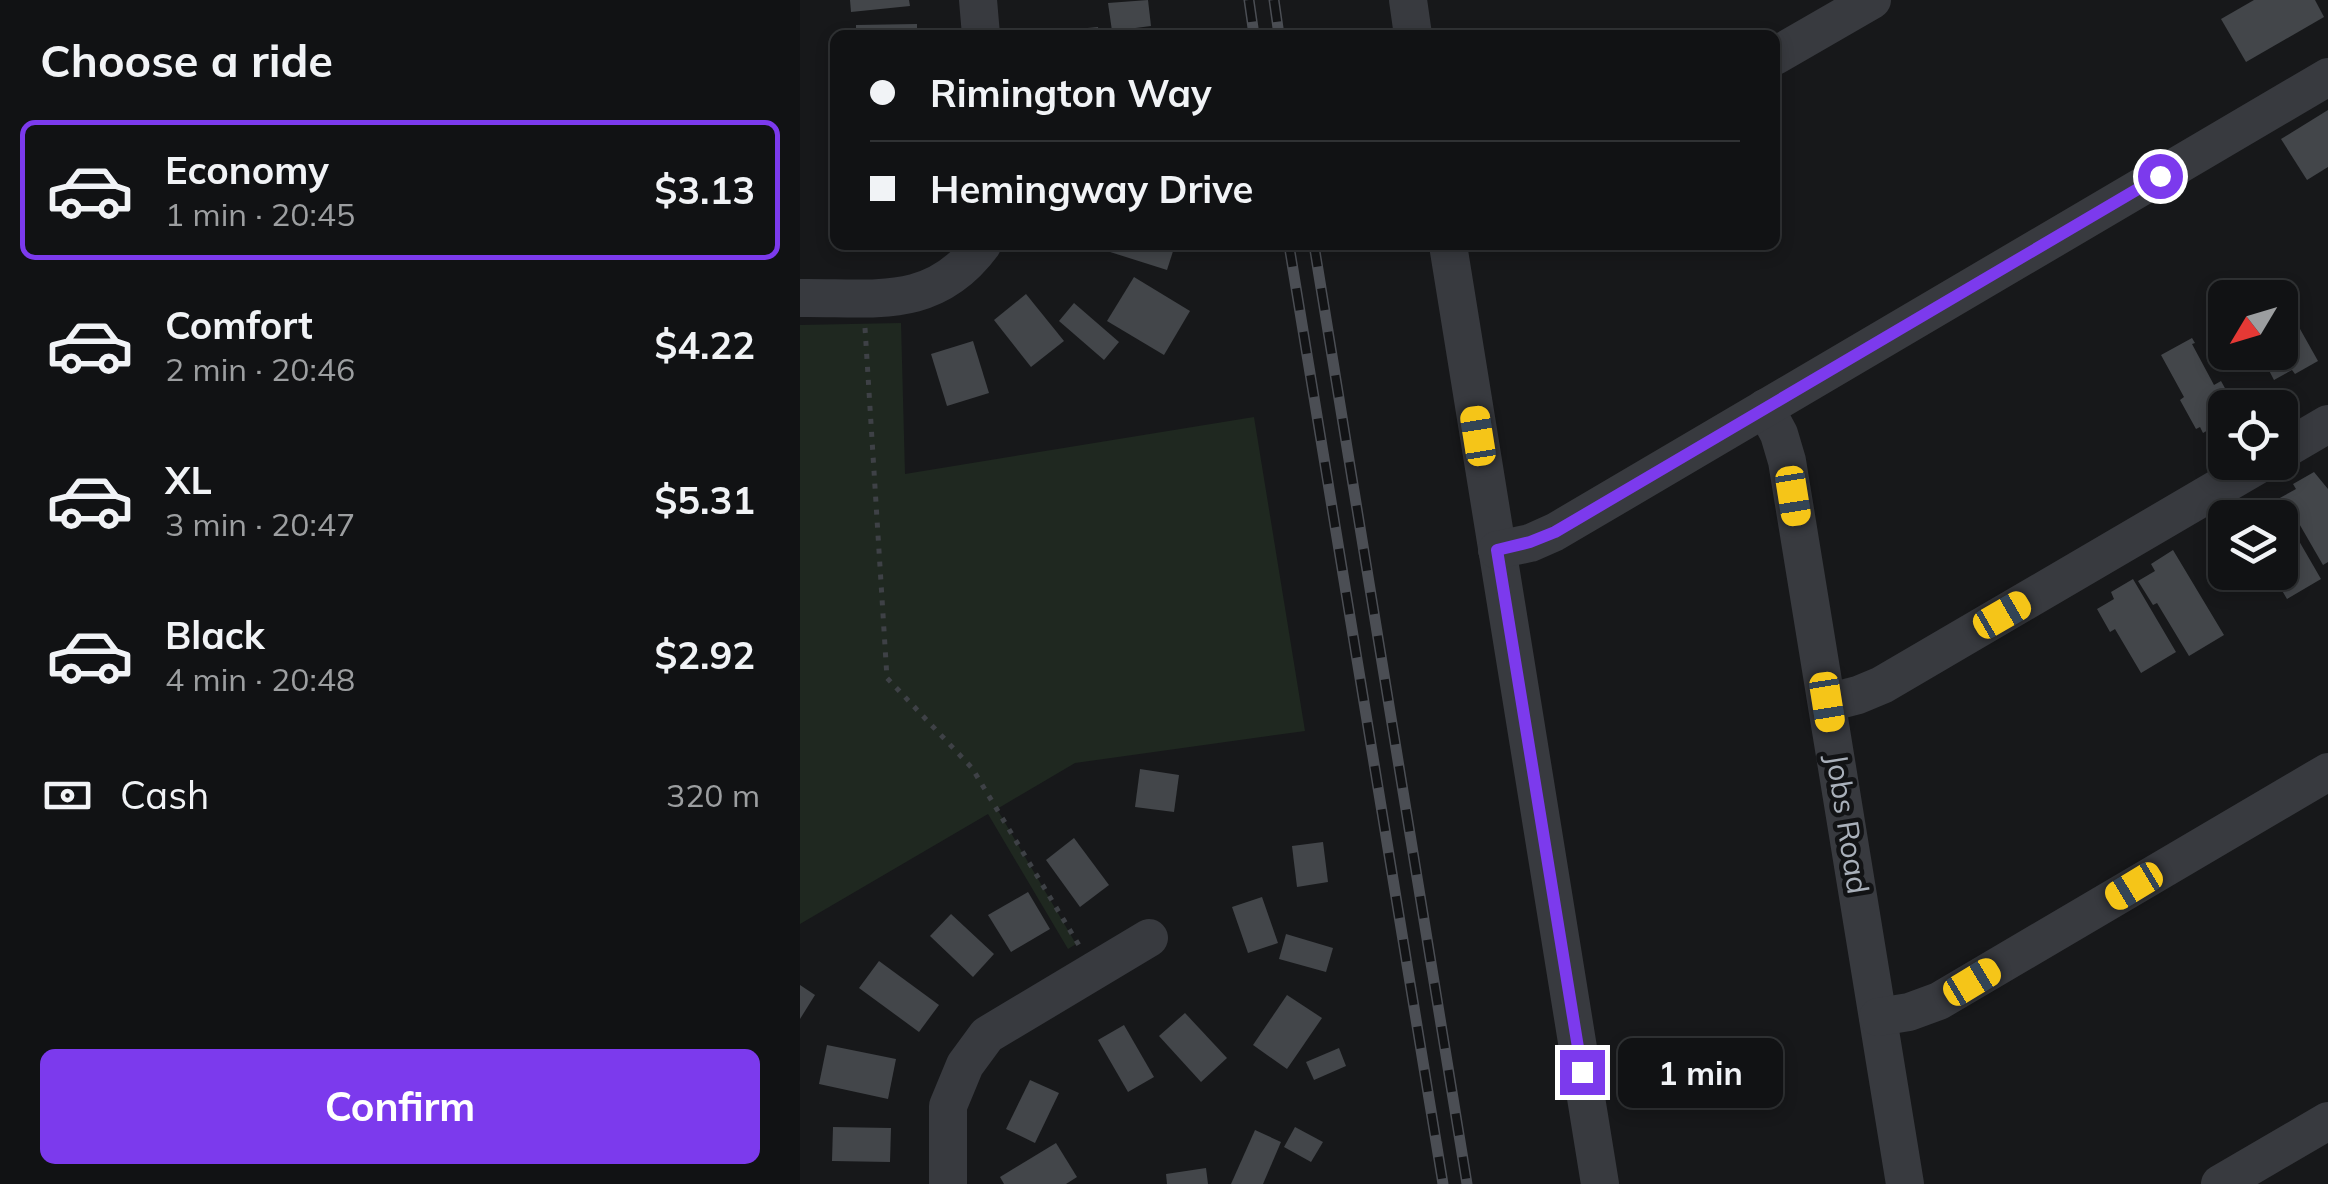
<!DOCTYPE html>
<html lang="en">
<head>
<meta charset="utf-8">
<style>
	:root { --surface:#111214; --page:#1e2022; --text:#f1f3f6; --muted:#9c9ea0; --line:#303234; --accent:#7c3aed }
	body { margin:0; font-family:Mulish,sans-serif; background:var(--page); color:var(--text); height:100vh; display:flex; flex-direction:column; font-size:38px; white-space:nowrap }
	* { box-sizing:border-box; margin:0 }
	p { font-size:32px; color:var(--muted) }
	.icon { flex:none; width:55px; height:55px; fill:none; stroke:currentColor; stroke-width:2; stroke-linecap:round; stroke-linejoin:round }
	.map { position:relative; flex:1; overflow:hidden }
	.details { display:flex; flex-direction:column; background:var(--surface); width:800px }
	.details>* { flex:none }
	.hud { position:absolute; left:30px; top:30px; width:950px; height:220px; border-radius:15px; box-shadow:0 5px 15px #0003,0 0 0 2px var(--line); display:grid; align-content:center; height:220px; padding:0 40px; background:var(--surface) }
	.needle { width:65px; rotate:232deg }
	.buttons { position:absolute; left:1408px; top:280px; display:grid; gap:20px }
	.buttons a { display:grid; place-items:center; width:90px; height:90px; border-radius:15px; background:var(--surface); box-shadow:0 5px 15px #0003,0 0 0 2px var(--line); font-size:50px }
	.end { position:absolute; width:45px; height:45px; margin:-22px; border:12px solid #7c3aed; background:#fff; box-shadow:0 0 0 5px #fff }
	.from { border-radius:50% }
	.bubble { position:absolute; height:70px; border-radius:15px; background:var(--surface); box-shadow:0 5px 15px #0003,0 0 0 2px var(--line); font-size:32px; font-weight:700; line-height:70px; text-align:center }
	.car { position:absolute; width:30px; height:60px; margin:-30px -15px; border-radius:12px; box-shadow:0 0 8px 2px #0007; background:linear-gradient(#f5c518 24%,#345 0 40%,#f5c518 0 76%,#345 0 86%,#f5c518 0) }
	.hud b { display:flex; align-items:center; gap:35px; height:95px; font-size:38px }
	.hud b+b { border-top:2px solid var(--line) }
	.hud i { width:25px; height:25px; background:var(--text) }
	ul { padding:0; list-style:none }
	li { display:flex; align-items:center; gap:30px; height:140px; margin:0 20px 15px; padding:0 20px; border:5px solid transparent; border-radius:15px }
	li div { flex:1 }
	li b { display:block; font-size:38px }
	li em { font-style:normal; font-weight:700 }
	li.selected { border-color:var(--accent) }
	li>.icon { width:90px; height:90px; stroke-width:1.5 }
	h2 { padding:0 40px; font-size:45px; line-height:120px }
	.pay { display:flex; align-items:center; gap:25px; height:110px; padding:0 40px; font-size:38px }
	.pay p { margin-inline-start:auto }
	.primary-button { display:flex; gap:20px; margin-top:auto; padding:20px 40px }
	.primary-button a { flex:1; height:115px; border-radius:15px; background:var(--accent); color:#fff; font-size:40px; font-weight:700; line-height:115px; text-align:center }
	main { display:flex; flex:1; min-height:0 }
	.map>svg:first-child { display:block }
	.green { fill:#1f2820 }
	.building { fill:#43464a }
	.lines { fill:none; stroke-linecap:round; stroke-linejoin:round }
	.path { stroke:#3e4146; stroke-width:5; stroke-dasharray:5 8; stroke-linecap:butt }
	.minor { stroke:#383a3f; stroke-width:38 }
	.rail-casing { stroke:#4b4e54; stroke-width:11 }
	.rail { stroke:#121315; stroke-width:8; stroke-dasharray:22; stroke-linecap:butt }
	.route { stroke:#7c3aed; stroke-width:12 }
	.labels { text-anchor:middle; stroke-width:9; stroke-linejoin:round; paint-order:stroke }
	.street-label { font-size:30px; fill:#a9b0ba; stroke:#121315 }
</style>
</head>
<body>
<main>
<section class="details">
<h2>Choose a ride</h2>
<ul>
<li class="selected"><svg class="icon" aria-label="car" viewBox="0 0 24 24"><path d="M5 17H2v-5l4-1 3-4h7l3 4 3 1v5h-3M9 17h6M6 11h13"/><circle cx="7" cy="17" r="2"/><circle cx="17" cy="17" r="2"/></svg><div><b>Economy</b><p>1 min · 20:45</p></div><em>$3.13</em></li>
<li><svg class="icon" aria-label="car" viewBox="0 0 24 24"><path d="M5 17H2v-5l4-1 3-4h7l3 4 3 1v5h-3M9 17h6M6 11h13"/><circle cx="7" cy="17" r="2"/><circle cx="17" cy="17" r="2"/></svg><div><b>Comfort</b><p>2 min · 20:46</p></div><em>$4.22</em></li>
<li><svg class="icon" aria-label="car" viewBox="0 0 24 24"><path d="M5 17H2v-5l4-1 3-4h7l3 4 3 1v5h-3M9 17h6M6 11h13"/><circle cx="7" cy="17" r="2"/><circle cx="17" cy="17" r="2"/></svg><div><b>XL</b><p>3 min · 20:47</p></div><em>$5.31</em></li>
<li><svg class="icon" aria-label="car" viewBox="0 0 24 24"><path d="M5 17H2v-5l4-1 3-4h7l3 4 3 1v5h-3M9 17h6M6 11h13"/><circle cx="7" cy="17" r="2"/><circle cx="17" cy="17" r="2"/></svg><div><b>Black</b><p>4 min · 20:48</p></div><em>$2.92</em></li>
</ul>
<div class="pay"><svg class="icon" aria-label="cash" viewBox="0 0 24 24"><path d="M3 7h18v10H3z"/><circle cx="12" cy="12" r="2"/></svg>Cash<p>320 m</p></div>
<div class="primary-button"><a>Confirm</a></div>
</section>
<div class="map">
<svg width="1528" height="1184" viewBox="0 0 1528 1184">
	<rect width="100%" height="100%" fill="#17181a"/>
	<!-- green -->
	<polygon class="green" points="101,323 105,474 454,417 505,731 275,763 197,809 276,944 268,949 188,814 0,924 0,325"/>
	<!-- building -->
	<g class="building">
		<polygon points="50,0 109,0 110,6 51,12"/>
		<polygon points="348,0 351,26 312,31 308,3"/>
		<polygon points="1454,0 1515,0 1524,17 1446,62 1421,19"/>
		<polygon points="117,24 117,35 56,35 56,25"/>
		<polygon points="298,27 299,35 245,35 245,32"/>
		<polygon points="1528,110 1528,167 1507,180 1481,139"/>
		<polygon points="288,245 375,245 367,270"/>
		<polygon points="334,277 390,311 364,355 307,321"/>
		<polygon points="1477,288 1518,361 1495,374 1492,370 1474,380 1462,357 1465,352 1480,352 1480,298 1460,298"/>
		<polygon points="226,294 264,341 231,367 194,320"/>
		<polygon points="274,303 319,342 304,360 259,321"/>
		<polygon points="1392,338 1395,343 1392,344 1414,385 1421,381 1436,408 1425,408 1425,413 1418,417 1422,422 1403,433 1400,427 1396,429 1380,400 1384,397 1361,355"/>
		<polygon points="173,341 189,393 147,406 131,354"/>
		<polygon points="1514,472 1528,489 1528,562 1523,565 1497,520 1492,522 1478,499 1496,489 1493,484"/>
		<polygon points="1468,498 1473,505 1477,503 1521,579 1487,599 1471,572 1480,572 1480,518 1454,518 1449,509"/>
		<polygon points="1373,550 1424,635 1389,656 1357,603 1353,605 1338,581 1355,571 1351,564"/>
		<polygon points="1333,579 1376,652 1341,673 1315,629 1310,632 1297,609 1314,599 1311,592"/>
		<polygon points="340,769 379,775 374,812 335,807"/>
		<polygon points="274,838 309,885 280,907 246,860"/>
		<polygon points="523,842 528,882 497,887 492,846"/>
		<polygon points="228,892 250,929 211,952 188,915"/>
		<polygon points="462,897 478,943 448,953 432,907"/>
		<polygon points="151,914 194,954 173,977 130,936"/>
		<polygon points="486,934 533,948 526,972 479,959"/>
		<polygon points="79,961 139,1005 119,1032 59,988"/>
		<polygon points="0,985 15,995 0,1019"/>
		<polygon points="487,995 522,1018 487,1069 453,1045"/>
		<polygon points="385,1013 427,1058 401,1082 359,1036"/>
		<polygon points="324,1025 354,1077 328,1092 298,1040"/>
		<polygon points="27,1045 96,1059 88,1099 19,1084"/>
		<polygon points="539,1048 546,1066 514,1080 506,1062"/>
		<polygon points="230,1080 259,1093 235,1143 206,1129"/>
		<polygon points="33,1127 91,1128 90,1162 32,1161"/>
		<polygon points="495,1127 523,1142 511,1162 484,1147"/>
		<polygon points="455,1130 481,1142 463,1184 431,1184"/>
		<polygon points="256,1143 277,1177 266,1184 204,1184 200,1177"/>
		<polygon points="406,1168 408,1184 367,1184 366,1174"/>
	</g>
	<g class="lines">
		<!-- path -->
		<polyline class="path" points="65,328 87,678 172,768 280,947"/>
		<!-- minor -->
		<g class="minor">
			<polyline points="178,0 181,35"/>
			<polyline points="608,0 613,35"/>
			<polyline points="975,56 1072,0"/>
			<polyline points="648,245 800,1184"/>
			<path d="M0 298C74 297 133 311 182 245"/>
			<polyline points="965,408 979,434 987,461 1105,1184"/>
			<polyline points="1480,452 1528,424"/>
			<polyline points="697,550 730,543 755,532 1528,77"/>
			<polyline points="1027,703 1058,695 1082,685 1463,462"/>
			<polyline points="1078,1017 1109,1012 1139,1001 1528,772"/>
			<polyline points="148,1184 148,1106 165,1065 187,1035 349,938"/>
			<polyline points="1420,1184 1528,1121"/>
		</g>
		<!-- rail casing -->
		<g class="rail-casing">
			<g id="rail">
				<polyline points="449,0 454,35"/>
				<polyline points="474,0 479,35"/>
				<polyline points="489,245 643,1184"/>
				<polyline points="514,245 667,1184"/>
			</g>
		</g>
		<!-- rail -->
		<use href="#rail" class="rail"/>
	</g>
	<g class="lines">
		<!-- route -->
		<polyline class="route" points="782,1072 697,550 730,542 755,532 1360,176"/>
	</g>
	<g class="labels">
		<!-- street labels -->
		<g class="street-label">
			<text transform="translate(1047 824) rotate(81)" y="10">Jobs Road</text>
		</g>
	</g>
</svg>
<div class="buttons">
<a><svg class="needle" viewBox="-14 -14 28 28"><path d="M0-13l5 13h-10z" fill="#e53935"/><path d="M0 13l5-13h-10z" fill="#9c9ea0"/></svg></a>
<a><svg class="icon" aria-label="locate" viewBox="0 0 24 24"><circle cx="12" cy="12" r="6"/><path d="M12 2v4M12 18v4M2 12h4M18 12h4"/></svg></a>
<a><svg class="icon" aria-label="layers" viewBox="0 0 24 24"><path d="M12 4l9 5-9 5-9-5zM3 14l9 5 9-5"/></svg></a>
</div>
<i class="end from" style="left:1360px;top:176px"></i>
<i class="end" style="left:782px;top:1072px"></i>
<div class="bubble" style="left:818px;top:1038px;width:165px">1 min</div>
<i class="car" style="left:678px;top:436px;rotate:351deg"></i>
<i class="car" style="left:993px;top:496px;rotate:171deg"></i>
<i class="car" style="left:1202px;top:615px;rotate:60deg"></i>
<i class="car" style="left:1027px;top:702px;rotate:171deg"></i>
<i class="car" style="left:1334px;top:886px;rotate:239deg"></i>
<i class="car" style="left:1172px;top:982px;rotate:59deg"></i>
<div class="hud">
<b><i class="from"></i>Rimington Way</b>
<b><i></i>Hemingway Drive</b>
</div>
</div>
</main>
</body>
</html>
